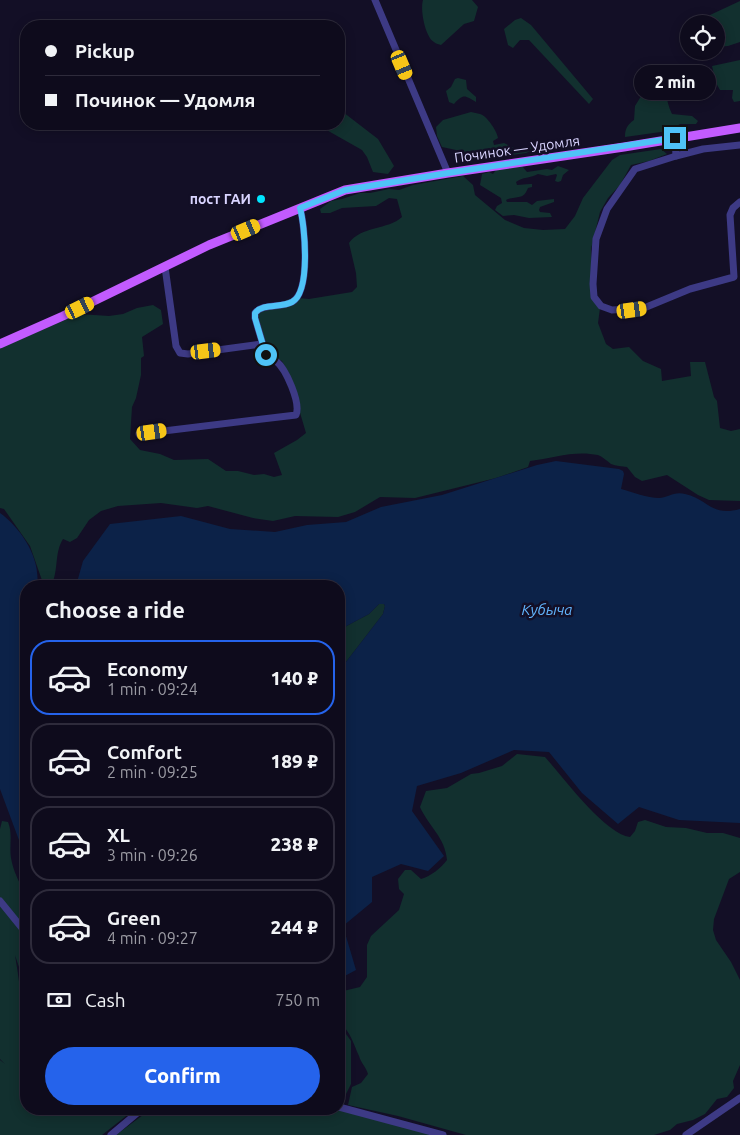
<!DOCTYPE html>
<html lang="en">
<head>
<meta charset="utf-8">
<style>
	:root { --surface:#0e0b1c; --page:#171425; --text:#f1f3f6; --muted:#9b9ba3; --line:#2e2b3b; --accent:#2563eb }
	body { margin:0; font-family:Ubuntu,sans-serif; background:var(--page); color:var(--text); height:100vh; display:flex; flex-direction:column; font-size:19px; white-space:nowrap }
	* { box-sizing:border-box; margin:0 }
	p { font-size:16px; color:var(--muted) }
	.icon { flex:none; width:28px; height:28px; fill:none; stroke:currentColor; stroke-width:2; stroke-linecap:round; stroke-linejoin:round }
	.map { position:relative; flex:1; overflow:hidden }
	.details { position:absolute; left:20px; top:580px; width:325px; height:535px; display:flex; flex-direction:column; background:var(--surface); border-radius:20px; box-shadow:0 2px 12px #0003,0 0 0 1px var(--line) }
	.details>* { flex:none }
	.banner { position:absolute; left:20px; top:20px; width:325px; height:110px; border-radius:20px; box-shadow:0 2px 12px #0003,0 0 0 1px var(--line); display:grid; align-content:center; height:110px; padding:0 25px; background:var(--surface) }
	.tools { position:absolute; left:680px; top:15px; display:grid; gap:10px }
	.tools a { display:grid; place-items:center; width:45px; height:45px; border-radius:50%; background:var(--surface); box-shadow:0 2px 12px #0003,0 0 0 1px var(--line); font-size:25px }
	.end { position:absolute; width:22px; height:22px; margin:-11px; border:6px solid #4fc3f7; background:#111; box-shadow:0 0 0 2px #111 }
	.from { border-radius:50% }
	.bubble { position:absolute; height:35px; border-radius:18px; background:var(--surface); box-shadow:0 2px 12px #0003,0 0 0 1px var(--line); font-size:16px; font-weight:800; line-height:35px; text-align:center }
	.car { position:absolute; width:15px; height:30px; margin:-15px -8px; border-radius:6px; box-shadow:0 0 4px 1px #0007; background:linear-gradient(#f5c518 24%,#345 0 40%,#f5c518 0 76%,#345 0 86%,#f5c518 0) }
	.banner b { display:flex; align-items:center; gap:18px; height:48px; font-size:19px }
	.banner b+b { border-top:1px solid var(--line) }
	.banner i { width:12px; height:12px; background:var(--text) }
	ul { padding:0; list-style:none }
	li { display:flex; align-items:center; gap:15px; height:75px; margin:0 10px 8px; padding:0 15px; border:2px solid var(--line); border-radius:20px }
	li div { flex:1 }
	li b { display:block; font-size:19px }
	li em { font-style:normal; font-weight:800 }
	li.on { border-color:var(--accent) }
	li>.icon { width:45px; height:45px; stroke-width:1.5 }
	h2 { padding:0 25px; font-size:22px; line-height:60px }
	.pay { display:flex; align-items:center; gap:12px; height:55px; padding:0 25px; font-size:19px }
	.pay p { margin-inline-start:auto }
	.cta { display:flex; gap:10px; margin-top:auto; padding:10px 25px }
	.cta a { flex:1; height:58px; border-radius:30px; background:var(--accent); color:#fff; font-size:20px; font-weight:800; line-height:58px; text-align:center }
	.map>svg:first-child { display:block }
	.green { fill:#12302f }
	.water { fill:#0c2248 }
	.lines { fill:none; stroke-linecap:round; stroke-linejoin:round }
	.minor { stroke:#3d3a85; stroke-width:7 }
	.major { stroke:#c25bff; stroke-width:9 }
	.route { stroke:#4fc3f7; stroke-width:6 }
	.poi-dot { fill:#00e5ff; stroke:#130f26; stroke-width:2 }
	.labels { text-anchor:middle; stroke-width:5; stroke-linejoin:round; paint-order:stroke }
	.street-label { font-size:14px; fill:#d9d4ff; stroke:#130f26 }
	.poi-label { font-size:14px; font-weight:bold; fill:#d9d4ff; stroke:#130f26; text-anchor:end }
	.water-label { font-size:15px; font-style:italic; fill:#62b6ff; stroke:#130f26 }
</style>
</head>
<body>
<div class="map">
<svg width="740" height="1135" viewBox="0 0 740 1135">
	<rect width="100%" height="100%" fill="#130f26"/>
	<!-- green -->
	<g class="green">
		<path d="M423 0H472L478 7 474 21 464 24 441 45C439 44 436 44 434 42 425 37 420 9 423 0Z"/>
		<polygon points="740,1 740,42 728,46 716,47 716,24 706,24 710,15"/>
		<polygon points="521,18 531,25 593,99 589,104 529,40 520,40 513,48 508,45 504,29 515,20"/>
		<polygon points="740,60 740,101 734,102 732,98 733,90 720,90 716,83 712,66"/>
		<path d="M699 67 702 71C674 76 658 83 672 114L692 116 698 121 696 124H680L668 131 625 137C625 129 627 125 634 120L635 106 656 72 667 70 677 72Z"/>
		<path d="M458 78 466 80 467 89 476 97V102C465 96 464 93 454 104L449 102 446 91 451 87 455 79Z"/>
		<polygon points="339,109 378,139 394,166 388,174 373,172 367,157 362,150 316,124 339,124"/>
		<path d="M471 112C474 113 477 113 480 114 487 116 497 131 498 138L493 141 494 145 504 143 514 148 531 147 533 150 526 153 459 162 456 150 442 147 437 136 436 127 443 120Z"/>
		<path d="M661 149 667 154 649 161 631 165 620 185 608 198 600 212 591 249 592 269 590 283 600 308 598 323 606 344 613 349 629 347 643 361 661 369 662 381 691 376 690 362H705L714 397 717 401 720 428 731 431 740 429V501L709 500 698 495 667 475 642 481 635 477 627 467C622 466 616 466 611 464 607 461 603 457 598 455 575 450 553 458 530 461L528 467 496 478 415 498 380 497 355 512 338 517 295 516 273 521 253 518 208 506 197 508 161 503 118 506 101 511 89 520 77 538 70 542 63 539C54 553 59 571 51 586H44L30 546 4 509 0 508V348L79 314 109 316 123 314 137 308 153 305 161 310 163 324 142 337 144 356 141 358V375L136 398 132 407 130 439 140 450 160 454 174 460 208 459 226 471H238L254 475 264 474 274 477 282 475 274 453 297 440 306 433 288 372 282 361 265 352 257 312 289 299 298 298 309 299 352 292 357 287 356 273 349 243C361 226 388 230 402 217L397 199 389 198 376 206 342 208 330 213H321L320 209 331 201 342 199 360 193H370L389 189 399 190 413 185 463 176 473 185 475 195 505 220 524 228 543 230 565 229 575 216 583 198 612 160 620 155Z"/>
		<path d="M522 166 527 172 547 169 552 170 558 166 569 170 563 175 561 181 558 182 555 181 557 175 556 174 547 176 538 174C531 178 522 177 516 182L517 185 530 184H532V187L528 188C523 201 517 195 506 200L507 202H527L532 205 537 201 554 199V202L540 207 539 210 540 212 550 213 552 217 529 218 514 215 503 216 495 210 497 206 502 203 501 198 480 185 482 174 489 172 493 174 496 170Z"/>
		<polygon points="383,603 385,606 383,614 339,671 339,630 369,614 379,604"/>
		<path d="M517 754 545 757C562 776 605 834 630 837L635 831 638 822 645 820 666 827 686 828 707 833H723L740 838V872L729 879 714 919 713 930 716 940 731 962 740 980V1065L733 1081 734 1088 727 1097 717 1099 705 1114 693 1120 677 1124 670 1130 654 1135H466L398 1116 348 1105 352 1087 361 1083 368 1074C366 1067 361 1063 359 1056 353 1043 351 1032 339 1022V992L360 987 367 977V945L371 936 399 910 404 894 399 889 398 879 405 870H411L421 879C431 876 441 868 447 860 445 837 429 827 420 807L426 791 447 788 471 774 479 773 502 766Z"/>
		<path d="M2 821 8 822C13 834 9 846 11 858 13 871 20 884 26 895V1004L23 979 15 955C22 997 26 1038 26 1081L24 1080 26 1082V1109H135L102 1135H0V1060L5 1064 0 1059V829Z"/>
		<polygon points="339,1024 351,1041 351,1084 339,1108"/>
		<polygon points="151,1109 339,1109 439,1135 116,1135"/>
	</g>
	<!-- water -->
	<g class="water">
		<path d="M556 461 619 469 623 471 624 474 621 489C633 492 647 498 659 498 667 498 674 491 685 494 708 499 711 517 740 509V823L679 820 639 807 618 824 582 793 549 752 514 750 461 773 417 786 412 811 444 856 428 871 401 864 372 877V902L343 926 356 970 339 979V671L383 614 385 606 384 604H379L369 614 339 630V586H76L83 561 110 524 181 516 230 529 275 532 307 525 346 522 381 507 442 495 537 465Z"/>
		<path d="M0 513C22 529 41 559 37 586H26V859L0 789Z"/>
	</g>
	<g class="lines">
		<!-- minor -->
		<g class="minor">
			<polyline points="375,0 448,173"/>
			<polyline points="675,138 676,156 703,149 740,145"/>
			<polyline points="676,156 635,169 607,209 596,239 593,284 594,297 601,306 612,310 644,308 690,289 734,277 730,215 733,208 740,202"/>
			<polyline points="165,267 176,346 180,353 188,354 262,344"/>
			<path d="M139 434 296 415C301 403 286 369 276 361 273 358 269 357 266 355L255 318V313C263 303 281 308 292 302 311 292 305 226 300 208"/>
			<polyline points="0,901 26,933"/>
			<polyline points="339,1107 443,1135"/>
			<polyline points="111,1135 142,1109"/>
			<polyline points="686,1135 740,1098"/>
		</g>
		<!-- major -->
		<polyline class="major" points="0,344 63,316 209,245 345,190 448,173 624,147 740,128"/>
	</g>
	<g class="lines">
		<!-- route -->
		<path class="route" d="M266 355 255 318V313C263 303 281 308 292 302 311 292 305 226 300 208L345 190 448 173 675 138"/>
	</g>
	<!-- markers -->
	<circle class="poi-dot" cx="261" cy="199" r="5"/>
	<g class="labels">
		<!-- street labels -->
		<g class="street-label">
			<text transform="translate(517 149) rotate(-8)" y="5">Починок — Удомля</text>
		</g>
		<!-- poi labels -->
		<g class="poi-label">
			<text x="251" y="204">пост ГАИ</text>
		</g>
		<!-- water labels -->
		<g class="water-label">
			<text x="547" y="615">Кубыча</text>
		</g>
	</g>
</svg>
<div class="tools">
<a><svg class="icon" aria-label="locate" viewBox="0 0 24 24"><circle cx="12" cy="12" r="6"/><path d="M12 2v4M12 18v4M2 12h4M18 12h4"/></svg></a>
</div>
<i class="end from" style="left:266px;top:355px"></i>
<i class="end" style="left:675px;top:138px"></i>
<div class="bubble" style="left:634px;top:65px;width:82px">2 min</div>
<i class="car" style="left:402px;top:65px;rotate:157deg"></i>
<i class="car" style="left:246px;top:230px;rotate:67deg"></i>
<i class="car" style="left:80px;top:308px;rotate:64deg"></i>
<i class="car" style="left:632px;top:310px;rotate:82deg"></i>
<i class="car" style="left:206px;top:351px;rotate:83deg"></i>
<i class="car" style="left:152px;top:432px;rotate:82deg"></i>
<div class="banner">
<b><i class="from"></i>Pickup</b>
<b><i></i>Починок — Удомля</b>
</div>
<section class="details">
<h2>Choose a ride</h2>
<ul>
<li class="on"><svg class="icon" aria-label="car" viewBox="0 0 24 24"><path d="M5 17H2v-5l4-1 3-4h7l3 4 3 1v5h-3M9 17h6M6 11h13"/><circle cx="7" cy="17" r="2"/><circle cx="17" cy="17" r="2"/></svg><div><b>Economy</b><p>1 min · 09:24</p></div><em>140 ₽</em></li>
<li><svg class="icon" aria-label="car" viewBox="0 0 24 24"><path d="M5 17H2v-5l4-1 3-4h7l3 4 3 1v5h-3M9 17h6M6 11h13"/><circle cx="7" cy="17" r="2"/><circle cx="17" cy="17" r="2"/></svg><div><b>Comfort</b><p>2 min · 09:25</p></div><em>189 ₽</em></li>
<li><svg class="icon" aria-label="car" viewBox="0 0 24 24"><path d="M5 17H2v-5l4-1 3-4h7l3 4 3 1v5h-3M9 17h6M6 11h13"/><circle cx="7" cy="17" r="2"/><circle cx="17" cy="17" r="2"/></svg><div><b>XL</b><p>3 min · 09:26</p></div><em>238 ₽</em></li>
<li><svg class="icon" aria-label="car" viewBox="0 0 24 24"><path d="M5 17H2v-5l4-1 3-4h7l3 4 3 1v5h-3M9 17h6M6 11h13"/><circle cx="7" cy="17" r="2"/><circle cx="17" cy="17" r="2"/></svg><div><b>Green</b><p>4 min · 09:27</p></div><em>244 ₽</em></li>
</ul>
<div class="pay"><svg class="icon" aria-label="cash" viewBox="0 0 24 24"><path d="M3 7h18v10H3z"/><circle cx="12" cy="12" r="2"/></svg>Cash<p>750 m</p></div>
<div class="cta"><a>Confirm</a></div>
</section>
</div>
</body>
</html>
